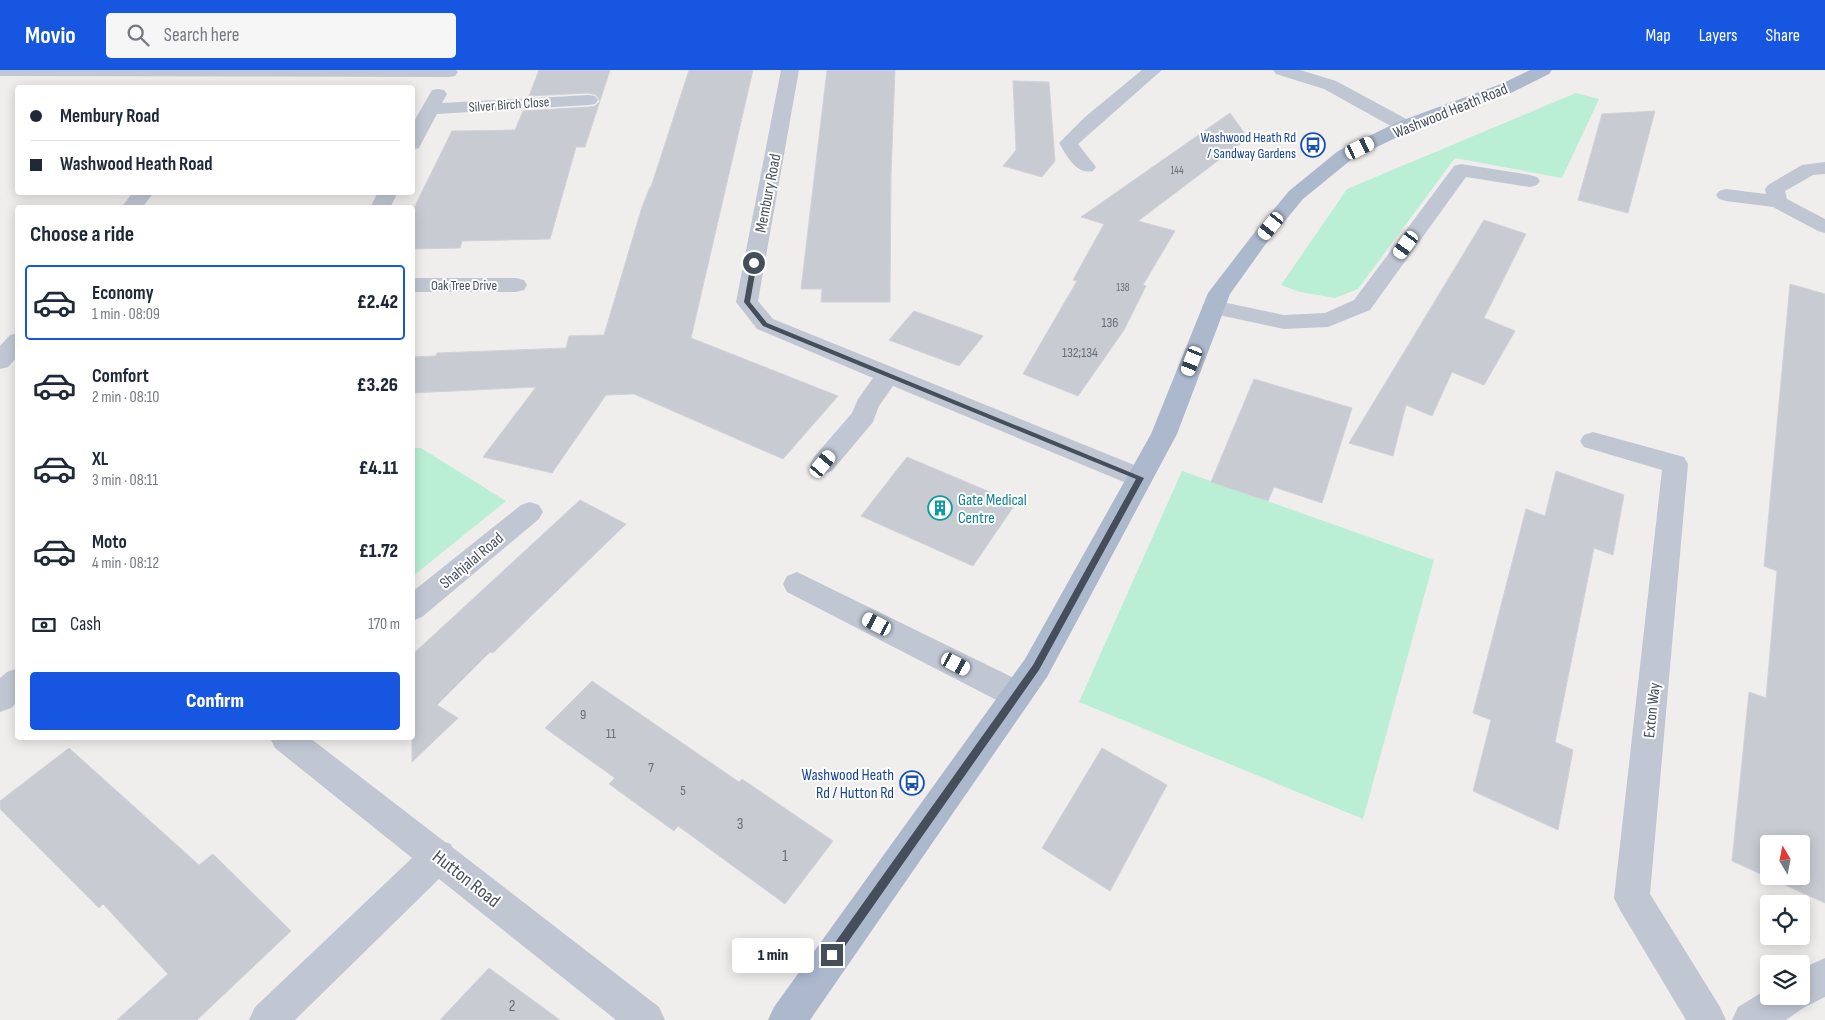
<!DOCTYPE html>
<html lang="en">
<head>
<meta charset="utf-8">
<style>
	:root { --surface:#fff; --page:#f6f6f7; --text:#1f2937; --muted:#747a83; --line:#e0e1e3; --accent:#1656e1 }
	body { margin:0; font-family:"Sofia Sans Condensed",sans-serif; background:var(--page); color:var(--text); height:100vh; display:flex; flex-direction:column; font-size:19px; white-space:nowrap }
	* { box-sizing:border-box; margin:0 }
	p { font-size:16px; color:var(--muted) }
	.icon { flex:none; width:28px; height:28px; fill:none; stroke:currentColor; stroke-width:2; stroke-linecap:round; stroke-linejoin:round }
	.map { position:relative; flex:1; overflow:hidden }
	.drawer { position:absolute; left:15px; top:135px; width:400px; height:535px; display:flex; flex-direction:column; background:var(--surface); border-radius:5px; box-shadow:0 2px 12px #0003 }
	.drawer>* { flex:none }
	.top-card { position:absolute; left:15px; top:15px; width:400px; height:110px; border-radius:5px; box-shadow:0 2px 12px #0003; display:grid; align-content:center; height:110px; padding:0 15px; background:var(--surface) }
	.needle { width:32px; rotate:350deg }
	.buttons { position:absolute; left:1760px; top:765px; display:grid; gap:10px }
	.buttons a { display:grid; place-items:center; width:50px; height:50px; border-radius:5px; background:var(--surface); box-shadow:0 2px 12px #0003; font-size:25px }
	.end { position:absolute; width:22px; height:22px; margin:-11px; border:6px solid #454e5b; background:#fff; box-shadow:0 0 0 2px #fff }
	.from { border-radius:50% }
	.bubble { position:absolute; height:35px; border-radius:5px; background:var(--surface); box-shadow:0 2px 12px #0003; font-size:16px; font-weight:800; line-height:35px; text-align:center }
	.car { position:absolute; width:15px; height:30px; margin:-15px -8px; border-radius:6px; box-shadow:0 0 4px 1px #0007; background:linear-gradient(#fff 24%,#345 0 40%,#fff 0 76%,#345 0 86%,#fff 0) }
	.top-card b { display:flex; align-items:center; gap:18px; height:48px; font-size:19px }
	.top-card b+b { border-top:1px solid var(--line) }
	.top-card i { width:12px; height:12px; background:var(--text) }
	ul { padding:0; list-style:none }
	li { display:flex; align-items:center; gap:15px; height:75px; margin:0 10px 8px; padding:0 5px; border:2px solid transparent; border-radius:5px }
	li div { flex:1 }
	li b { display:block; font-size:19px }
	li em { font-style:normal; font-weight:800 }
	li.selected { border-color:var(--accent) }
	li>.icon { width:45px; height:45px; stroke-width:1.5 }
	h2 { padding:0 15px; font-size:22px; line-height:60px }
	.pay { display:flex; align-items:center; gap:12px; height:55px; padding:0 15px; font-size:19px }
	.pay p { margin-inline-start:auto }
	.primary-button { display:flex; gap:10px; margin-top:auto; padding:10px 15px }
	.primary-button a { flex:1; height:58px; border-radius:5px; background:var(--accent); color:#fff; font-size:20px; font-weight:800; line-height:58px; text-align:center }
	header { display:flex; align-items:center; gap:30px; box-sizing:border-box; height:70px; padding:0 25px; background:var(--accent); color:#fff }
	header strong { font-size:24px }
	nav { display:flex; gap:28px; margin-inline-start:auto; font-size:18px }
	.search { width:350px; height:45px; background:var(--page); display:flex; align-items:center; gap:12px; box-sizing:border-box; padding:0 18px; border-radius:5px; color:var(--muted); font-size:19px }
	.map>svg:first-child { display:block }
	.green { fill:#baefd5 }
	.building { fill:#c9cbd3; stroke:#d1d2d9; fill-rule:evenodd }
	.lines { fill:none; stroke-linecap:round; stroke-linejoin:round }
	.minor { fill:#c0c7d3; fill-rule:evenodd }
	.major { fill:#acb9cd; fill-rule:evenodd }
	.route { fill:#454e5b }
	.labels { text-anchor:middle; stroke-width:4; stroke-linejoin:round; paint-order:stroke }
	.far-number-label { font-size:11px; fill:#666d79 }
	.far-street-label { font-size:14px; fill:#454e5b; stroke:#fff }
	.far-transit-label { font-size:14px; fill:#164399; stroke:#fff; text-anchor:end }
	.number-label { font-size:14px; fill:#666d79 }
	.street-label { font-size:16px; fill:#454e5b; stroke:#fff }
	.culture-label { font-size:16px; fill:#0d838f; stroke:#fff; text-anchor:start }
	.transit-label { font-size:16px; fill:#164399; stroke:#fff; text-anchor:end }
	.near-number-label { font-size:16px; fill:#666d79 }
	.near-street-label { font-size:19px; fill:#454e5b; stroke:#fff }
</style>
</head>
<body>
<header>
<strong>Movio</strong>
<div class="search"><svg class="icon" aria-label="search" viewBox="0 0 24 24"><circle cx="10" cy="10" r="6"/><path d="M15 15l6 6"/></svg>Search here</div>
<nav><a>Map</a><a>Layers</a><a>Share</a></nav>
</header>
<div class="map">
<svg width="1825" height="950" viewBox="0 0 1825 950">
	<rect width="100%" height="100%" fill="#f0eded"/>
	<!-- green -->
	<g class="green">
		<polygon points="1576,23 1599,29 1562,108 1455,88 1358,219 1335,228 1300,222 1281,215 1347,119"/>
		<polygon points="413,378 421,378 506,431 413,506"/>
		<polygon points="1182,401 1434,490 1363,749 1079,632"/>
	</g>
	<!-- building -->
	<g class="building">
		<polygon points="539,0 610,0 585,77 576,77 550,169 462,171 460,178 412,179 412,142 452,61 515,60 523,41 589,37 595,36 600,31 596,25 589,23 529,26"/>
		<polygon points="689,0 753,0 691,268 838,326 783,389 634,324 606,325 552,403 483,387 536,317 412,323 412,287 436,286 437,283 566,278 569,266 604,265 642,137 650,117 651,117"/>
		<polygon points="827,0 895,0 891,105 890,232 821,232 822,219 801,219"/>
		<polygon points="1013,11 1049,12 1055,91 1042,107 1003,96 1016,80"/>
		<polygon points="1655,41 1628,143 1578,130 1602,44"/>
		<polygon points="1230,43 1248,68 1138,151 1175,161 1143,215 1146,216 1124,260 1078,326 1023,304 1077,211 1073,210 1104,154 1081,147"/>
		<polygon points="1484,150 1526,164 1484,248 1515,261 1484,315 1452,302 1432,346 1406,335 1393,386 1349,373"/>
		<path d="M1790 214 1825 224V833L1732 791 1749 622 1766 628 1777 501 1764 496ZM1769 774H1801V806H1769Z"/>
		<polygon points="914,241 983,266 959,296 889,270"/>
		<polygon points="1254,309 1352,338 1322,433 1274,417 1268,431 1211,412"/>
		<polygon points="907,387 1016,433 973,496 861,446"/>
		<polygon points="1556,401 1624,425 1613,485 1594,478 1555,672 1573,680 1558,760 1473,721 1491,650 1473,643 1526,439 1545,446"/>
		<polygon points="580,430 626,454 493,583 490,582 437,635 458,648 412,692 412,585"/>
		<polygon points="592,611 739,712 742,709 833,771 785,834 678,756 674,761 609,714 615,708 545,658"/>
		<polygon points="69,678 199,795 213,784 291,861 197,950 117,950 168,904 103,834 99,838 0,739 0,731"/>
		<polygon points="1102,678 1167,715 1110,821 1042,778"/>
		<polygon points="489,898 560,950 440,950"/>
	</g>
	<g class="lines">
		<!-- minor -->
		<g class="minor">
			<polygon points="0,0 456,0 458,2 455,6 449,7 0,6"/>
			<polygon points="781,0 799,0 758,231 773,249 1149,401 1153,408 1149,415 1140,418 1131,415 893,316 879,336 873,352 832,401 823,404 814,401 810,394 814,387 852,343 858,329 873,308 757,259 736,232"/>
			<path d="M1142 0H1162L1078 74 1096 97 1093 101C1076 105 1067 86 1059 73L1085 47Z"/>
			<polygon points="1273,0 1300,0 1336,11 1412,52 1414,56 1412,60 1405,62 1398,60 1324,19 1276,4"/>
			<polygon points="438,19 444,20 447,24 442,33 589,25 595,26 598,30 595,34 589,35 437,44 421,74 419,78 412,80 412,55 432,20"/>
			<polygon points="1825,92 1825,104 1813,105 1785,121 1787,129 1825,149 1825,163 1818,161 1773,137 1726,131 1719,129 1716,125 1719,121 1726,119 1766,124 1765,119 1768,115 1802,95"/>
			<polygon points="1461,94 1530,105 1537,107 1540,111 1537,115 1530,117 1466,107 1370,240 1328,257 1284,259 1205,242 1202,237 1205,232 1213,230 1284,245 1325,243 1354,230 1454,96"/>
			<polygon points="133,122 154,122 142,138 121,138"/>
			<polygon points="378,122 398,122 390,138 370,138"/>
			<polygon points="412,208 516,208 524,210 527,215 524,220 516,222 412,222"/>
			<polygon points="18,263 18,286 8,297 0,299 0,276 10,265"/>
			<polygon points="1593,362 1684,387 1688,394 1650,824 1720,937 1726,950 1686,950 1620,840 1614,828 1662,400 1584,377 1580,371 1584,365"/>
			<polygon points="530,432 539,435 543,442 539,449 422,547 412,551 412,522 521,435"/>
			<polygon points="797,502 1028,615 1032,625 1028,635 1017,639 1006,635 787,522 783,514 787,506"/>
			<polygon points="18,598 18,631 11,638 0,642 0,608 7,602"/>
			<polygon points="270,668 310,668 445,772 451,774 452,777 659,937 665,950 616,950 439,809 295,950 249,950 255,937 412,788 275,678"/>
			<polygon points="1825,888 1825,927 1805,937 1786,950 1732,950 1738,937 1769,918 1769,926 1801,926 1801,899"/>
		</g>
		<!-- major -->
		<polygon class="major" points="1530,0 1552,0 1549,4 1513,22 1412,60 1352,89 1303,129 1265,175 1230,224 1177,364 1047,607 810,950 768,950 774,937 1025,589 1151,364 1208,223 1251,167 1289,121 1338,81 1398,52 1501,14"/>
	</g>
	<!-- route -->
	<polygon class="route" points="754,191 757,193 750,232 767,253 1144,408 1039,600 836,889 832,890 829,889 827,885 829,881 1033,595 1136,409 763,256 744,232 751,193"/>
	<!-- icons -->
	<defs>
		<g id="bus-ring" transform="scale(1.25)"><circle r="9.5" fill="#fff" stroke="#1a4fb4" stroke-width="1.5"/><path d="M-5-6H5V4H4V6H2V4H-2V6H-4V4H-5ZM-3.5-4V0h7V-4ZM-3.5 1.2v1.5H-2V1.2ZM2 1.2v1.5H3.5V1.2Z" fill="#1a4fb4"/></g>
		<g id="building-ring" transform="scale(1.25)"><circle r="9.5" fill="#fff" stroke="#0f9aa8" stroke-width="1.5"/><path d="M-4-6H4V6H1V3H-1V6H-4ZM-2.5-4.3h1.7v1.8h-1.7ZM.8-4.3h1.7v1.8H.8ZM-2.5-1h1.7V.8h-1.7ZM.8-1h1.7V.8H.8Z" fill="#0f9aa8"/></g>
	</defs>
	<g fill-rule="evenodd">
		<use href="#bus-ring" x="1313" y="75"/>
		<use href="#building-ring" x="940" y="438"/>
		<use href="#bus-ring" x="912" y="713"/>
	</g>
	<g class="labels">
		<!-- far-number labels -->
		<g class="far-number-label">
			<text x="1177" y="104">144</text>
			<text x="1123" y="221">138</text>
		</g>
		<!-- far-street labels -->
		<g class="far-street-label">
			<text transform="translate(509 34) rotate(-4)" y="5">Silver Birch Close</text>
			<text x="464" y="220">Oak Tree Drive</text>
		</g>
		<!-- far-transit labels -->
		<g class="far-transit-label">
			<text x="1296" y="72">Washwood Heath Rd<tspan x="1296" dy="16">/ Sandway Gardens</tspan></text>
		</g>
		<!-- number labels -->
		<g class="number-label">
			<text x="1110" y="257">136</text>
			<text x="1080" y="287">132;134</text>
			<text x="583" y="649">9</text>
			<text x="611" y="668">11</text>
			<text x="651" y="702">7</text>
			<text x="683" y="725">5</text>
		</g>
		<!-- street labels -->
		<g class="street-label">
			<text transform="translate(1450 40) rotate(-22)" y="6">Washwood Heath Road</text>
			<text transform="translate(767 123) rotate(-79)" y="6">Membury Road</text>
			<text transform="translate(471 490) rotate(-40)" y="6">Shahjalal Road</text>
			<text transform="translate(1651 640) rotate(-84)" y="6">Exton Way</text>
		</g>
		<!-- culture labels -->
		<g class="culture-label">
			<text x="958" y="435">Gate Medical<tspan x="958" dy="18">Centre</tspan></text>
		</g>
		<!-- transit labels -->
		<g class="transit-label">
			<text x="894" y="710">Washwood Heath<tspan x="894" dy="18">Rd / Hutton Rd</tspan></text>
		</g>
		<!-- near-number labels -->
		<g class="near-number-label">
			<text x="740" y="759">3</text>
			<text x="785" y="791">1</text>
			<text x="512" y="941">2</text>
		</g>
		<!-- near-street labels -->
		<g class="near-street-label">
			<text transform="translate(467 808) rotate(38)" y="7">Hutton Road</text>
		</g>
	</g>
</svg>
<div class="buttons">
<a><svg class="needle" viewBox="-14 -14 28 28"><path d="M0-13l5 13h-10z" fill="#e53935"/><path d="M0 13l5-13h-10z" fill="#747a83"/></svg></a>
<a><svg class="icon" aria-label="locate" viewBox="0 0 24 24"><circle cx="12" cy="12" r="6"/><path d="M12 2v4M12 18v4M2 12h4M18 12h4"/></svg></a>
<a><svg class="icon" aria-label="layers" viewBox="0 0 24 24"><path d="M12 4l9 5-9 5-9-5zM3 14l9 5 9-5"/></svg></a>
</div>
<i class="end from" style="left:754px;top:193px"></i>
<i class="end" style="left:832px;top:885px"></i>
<div class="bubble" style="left:732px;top:868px;width:82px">1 min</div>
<i class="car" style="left:1360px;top:78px;rotate:64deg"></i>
<i class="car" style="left:1271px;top:156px;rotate:219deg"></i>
<i class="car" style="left:1406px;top:175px;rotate:216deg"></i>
<i class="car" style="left:1192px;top:291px;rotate:201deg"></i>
<i class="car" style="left:823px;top:394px;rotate:40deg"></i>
<i class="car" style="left:877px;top:554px;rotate:297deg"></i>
<i class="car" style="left:956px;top:594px;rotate:118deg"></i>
<div class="top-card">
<b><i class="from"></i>Membury Road</b>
<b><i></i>Washwood Heath Road</b>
</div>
<section class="drawer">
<h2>Choose a ride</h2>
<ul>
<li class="selected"><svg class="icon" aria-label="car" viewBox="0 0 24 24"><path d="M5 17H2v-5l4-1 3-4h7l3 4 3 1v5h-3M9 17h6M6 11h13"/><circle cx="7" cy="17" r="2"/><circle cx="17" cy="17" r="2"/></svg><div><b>Economy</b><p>1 min · 08:09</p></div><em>£2.42</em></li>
<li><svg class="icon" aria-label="car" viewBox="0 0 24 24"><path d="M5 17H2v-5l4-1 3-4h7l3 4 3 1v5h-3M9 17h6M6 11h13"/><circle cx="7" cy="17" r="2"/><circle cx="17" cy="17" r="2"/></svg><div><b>Comfort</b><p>2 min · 08:10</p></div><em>£3.26</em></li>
<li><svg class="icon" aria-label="car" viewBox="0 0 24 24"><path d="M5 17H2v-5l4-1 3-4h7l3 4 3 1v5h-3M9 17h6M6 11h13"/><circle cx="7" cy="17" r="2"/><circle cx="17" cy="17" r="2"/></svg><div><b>XL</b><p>3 min · 08:11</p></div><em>£4.11</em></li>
<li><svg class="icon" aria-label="car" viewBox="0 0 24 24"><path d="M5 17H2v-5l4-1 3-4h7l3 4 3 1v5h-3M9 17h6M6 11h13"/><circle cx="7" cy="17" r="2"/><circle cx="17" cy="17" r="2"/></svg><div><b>Moto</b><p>4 min · 08:12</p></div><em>£1.72</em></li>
</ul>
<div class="pay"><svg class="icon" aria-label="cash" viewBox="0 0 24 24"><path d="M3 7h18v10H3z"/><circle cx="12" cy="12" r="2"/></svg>Cash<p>170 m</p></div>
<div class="primary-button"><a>Confirm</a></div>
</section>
</div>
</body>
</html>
